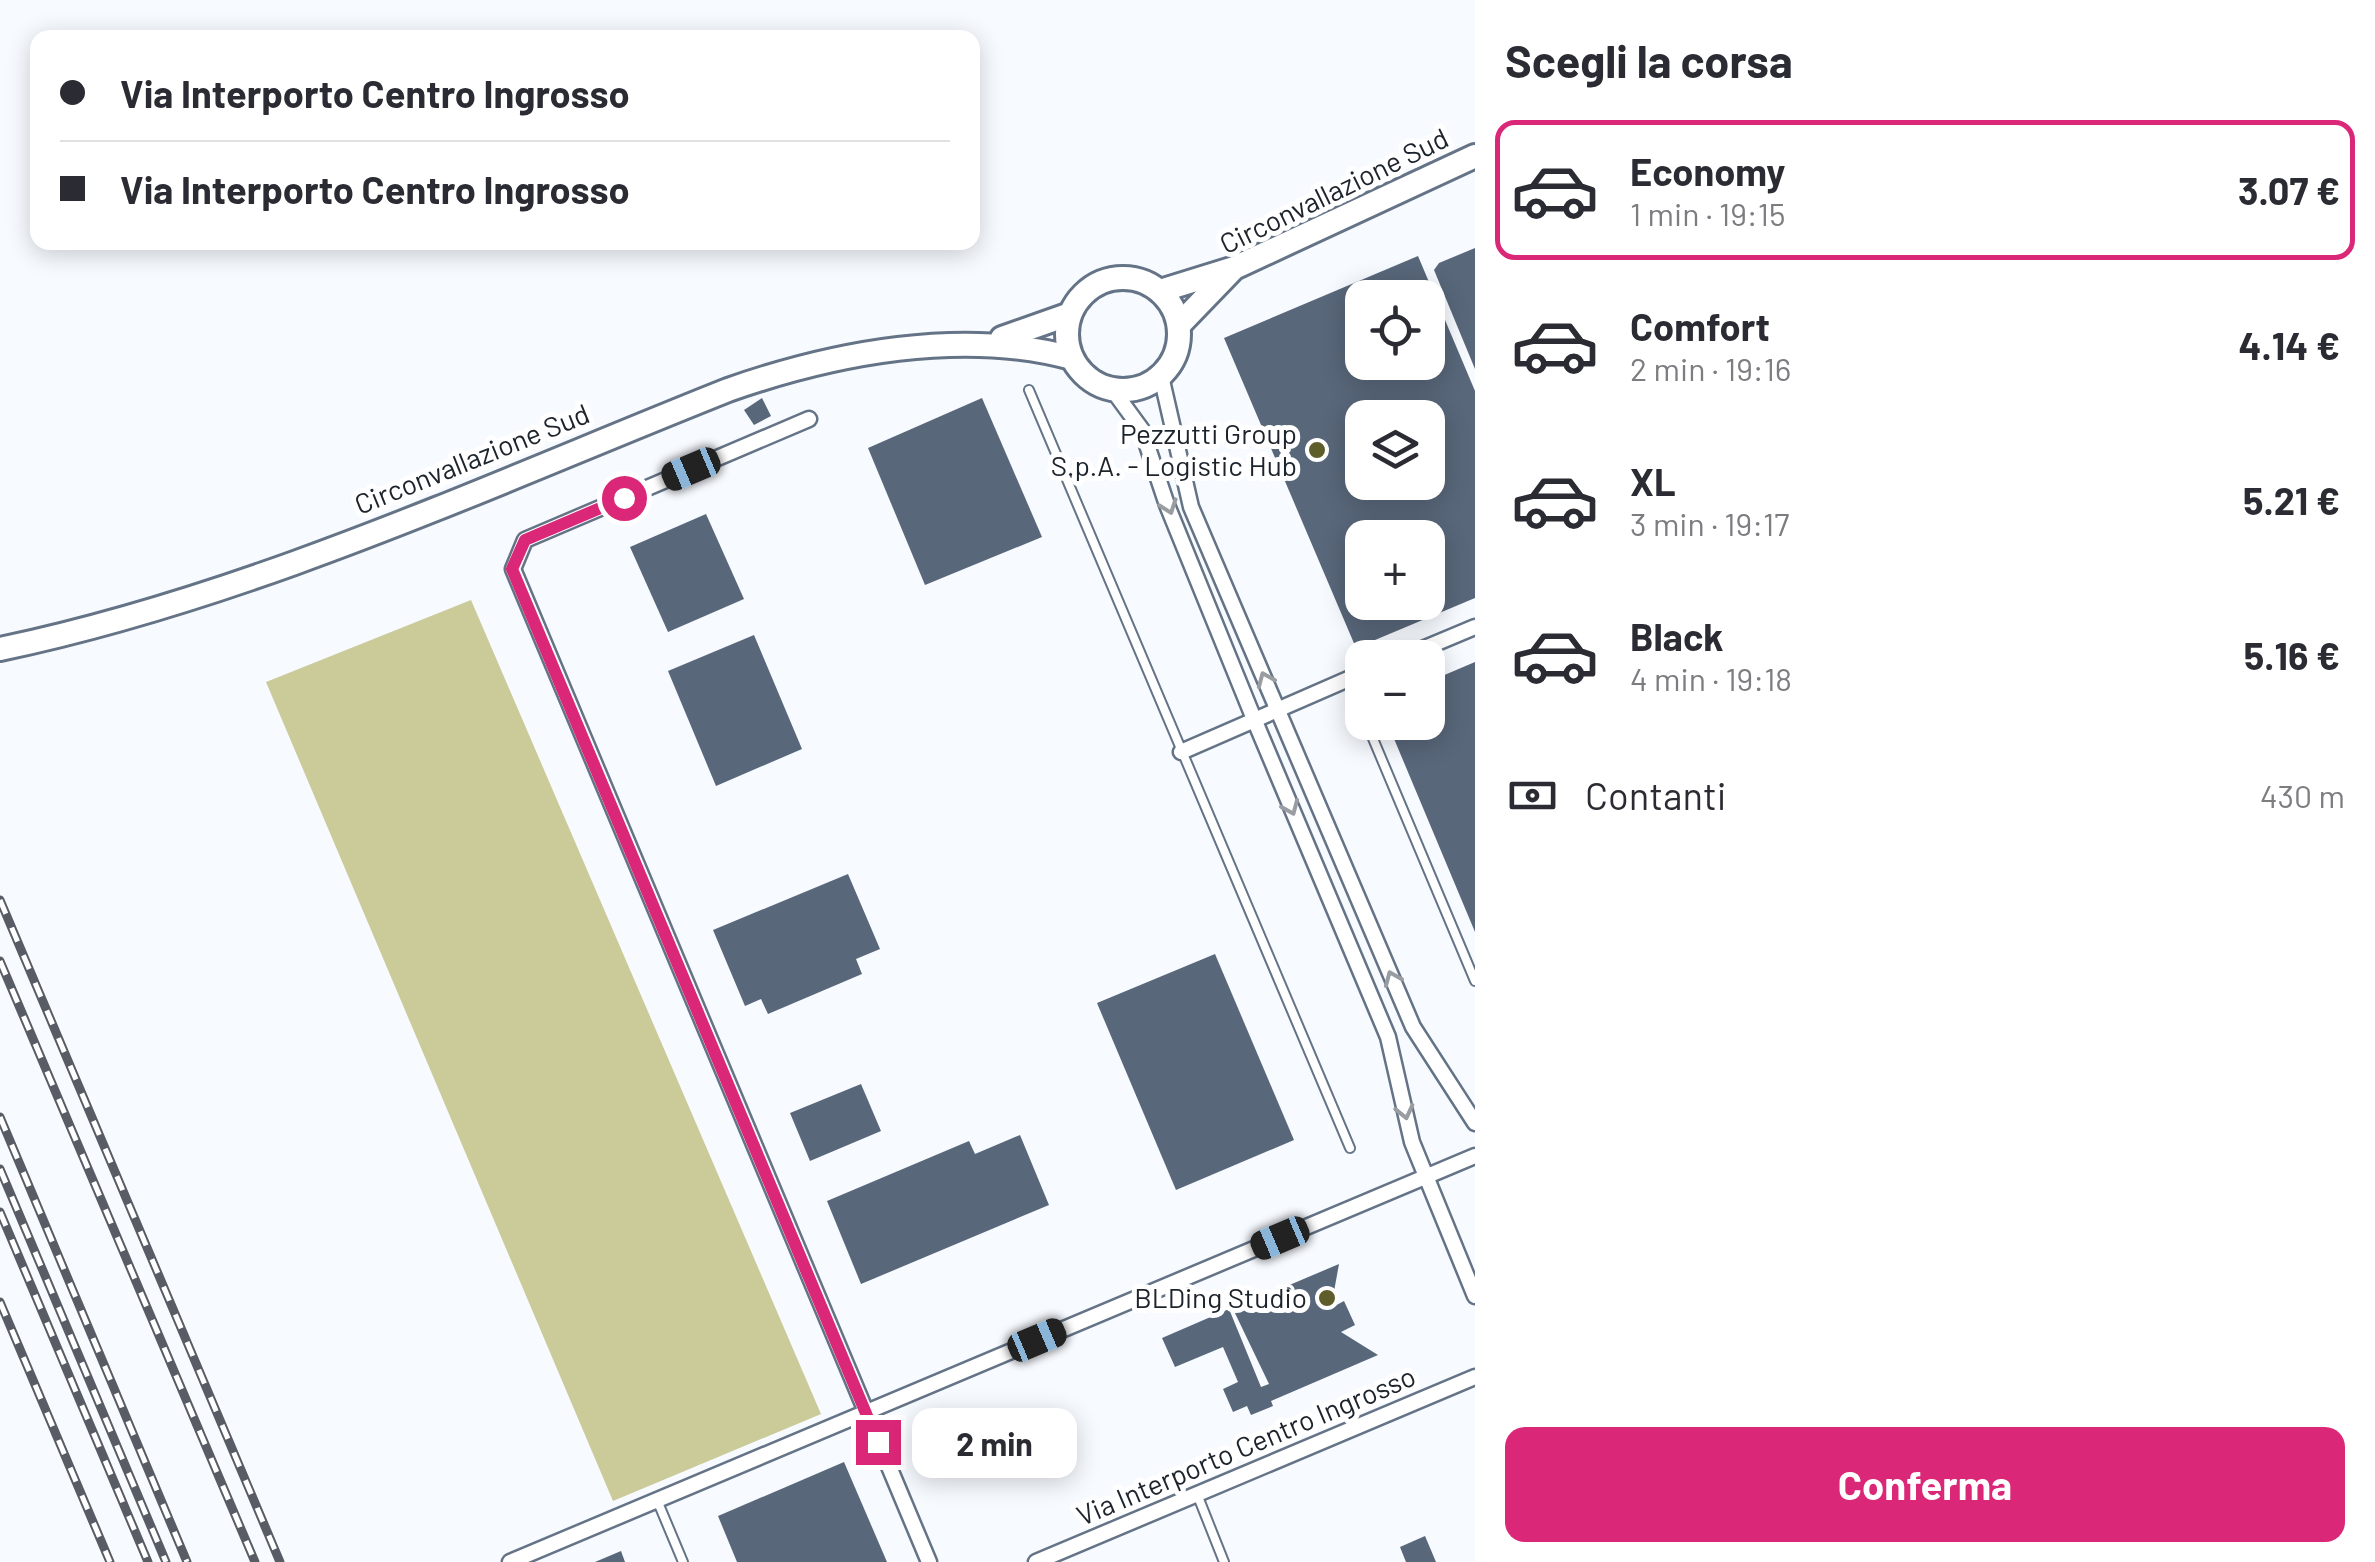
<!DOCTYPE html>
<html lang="it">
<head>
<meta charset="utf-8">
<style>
	:root { --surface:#fff; --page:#f7f7f7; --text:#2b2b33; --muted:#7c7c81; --line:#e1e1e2; --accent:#db2777 }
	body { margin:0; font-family:Barlow,sans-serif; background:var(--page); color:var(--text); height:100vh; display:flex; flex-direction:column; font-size:38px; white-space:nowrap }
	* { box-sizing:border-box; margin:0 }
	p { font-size:32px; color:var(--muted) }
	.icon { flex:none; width:55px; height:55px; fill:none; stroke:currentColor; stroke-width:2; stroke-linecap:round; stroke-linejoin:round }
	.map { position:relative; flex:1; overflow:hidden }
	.side { display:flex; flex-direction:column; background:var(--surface); width:900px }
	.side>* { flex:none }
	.banner { position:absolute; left:30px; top:30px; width:950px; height:220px; border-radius:20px; box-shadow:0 5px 25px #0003; display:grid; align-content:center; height:220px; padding:0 30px; background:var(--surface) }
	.tools { position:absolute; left:1345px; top:280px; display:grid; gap:20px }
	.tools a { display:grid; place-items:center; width:100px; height:100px; border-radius:20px; background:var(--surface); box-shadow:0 5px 25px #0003; font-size:50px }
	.end { position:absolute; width:45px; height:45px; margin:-22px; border:12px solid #db2777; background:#fff; box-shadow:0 0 0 5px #fff }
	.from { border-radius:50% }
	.bubble { position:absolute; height:70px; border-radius:20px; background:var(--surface); box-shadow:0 5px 25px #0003; font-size:32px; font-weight:700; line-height:70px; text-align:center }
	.car { position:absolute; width:30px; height:60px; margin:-30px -15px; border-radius:12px; box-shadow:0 0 8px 2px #0007; background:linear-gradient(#222 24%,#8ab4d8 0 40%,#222 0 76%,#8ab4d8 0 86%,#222 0) }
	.banner b { display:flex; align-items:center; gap:35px; height:95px; font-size:38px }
	.banner b+b { border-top:2px solid var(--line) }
	.banner i { width:25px; height:25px; background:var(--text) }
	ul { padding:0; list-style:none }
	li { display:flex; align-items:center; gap:30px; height:140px; margin:0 20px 15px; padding:0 10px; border:5px solid transparent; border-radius:20px }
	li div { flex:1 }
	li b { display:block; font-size:38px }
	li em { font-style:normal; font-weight:700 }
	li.selected { border-color:var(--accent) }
	li>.icon { width:90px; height:90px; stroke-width:1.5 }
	h2 { padding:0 30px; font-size:45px; line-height:120px }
	.pay { display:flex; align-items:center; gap:25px; height:110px; padding:0 30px; font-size:38px }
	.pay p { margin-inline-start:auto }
	.cta { display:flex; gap:20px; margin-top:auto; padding:20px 30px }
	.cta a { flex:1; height:115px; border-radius:20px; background:var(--accent); color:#fff; font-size:40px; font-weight:700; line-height:115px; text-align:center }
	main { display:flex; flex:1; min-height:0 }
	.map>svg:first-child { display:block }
	.green { fill:#cbca99 }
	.building { fill:#58677a; fill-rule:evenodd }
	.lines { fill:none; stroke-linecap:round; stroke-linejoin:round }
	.lane-casing { stroke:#647386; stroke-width:12 }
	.street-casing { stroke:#647386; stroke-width:19 }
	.primary-casing { stroke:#647386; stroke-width:28 }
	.lane { stroke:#fff; stroke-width:8 }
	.street { stroke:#fff; stroke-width:14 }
	.primary { stroke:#fff; stroke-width:22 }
	.rail-casing { stroke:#585d65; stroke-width:9 }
	.rail { stroke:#fff; stroke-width:5; stroke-dasharray:15; stroke-linecap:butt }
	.oneway { stroke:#999ca0 }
	.route { stroke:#db2777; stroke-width:12 }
	.poi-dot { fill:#5f5d29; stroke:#fff; stroke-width:4 }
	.labels { text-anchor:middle; stroke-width:10; stroke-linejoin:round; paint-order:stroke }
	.street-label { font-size:28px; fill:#1c232b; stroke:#fff }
	.poi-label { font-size:28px; fill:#1c232b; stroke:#fff; text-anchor:end }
</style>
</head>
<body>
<main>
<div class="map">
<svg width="1475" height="1562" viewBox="0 0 1475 1562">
	<rect width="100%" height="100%" fill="#f7faff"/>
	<!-- green -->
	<polygon class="green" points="471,600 821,1414 613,1501 266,682"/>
	<!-- building -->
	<g class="building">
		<polygon points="1475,248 1475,369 1434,270 1439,263"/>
		<path d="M1418 256 1475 391V598L1356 648 1224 338ZM1362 298H1428V362H1362ZM1362 418H1428V482H1362ZM1362 538H1428V602H1362Z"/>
		<polygon points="762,398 771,416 754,425 744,410"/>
		<polygon points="982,398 1042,537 925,585 868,448"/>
		<polygon points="706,514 744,599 668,632 630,547"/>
		<polygon points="754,635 802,749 716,786 668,671"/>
		<polygon points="1475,662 1475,932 1387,722 1428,722 1428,682"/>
		<polygon points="848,874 880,949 856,959 862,974 768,1014 761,999 745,1006 713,930"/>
		<polygon points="1215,954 1294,1140 1176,1190 1097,1003"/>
		<polygon points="861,1084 881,1131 810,1161 790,1113"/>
		<polygon points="1020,1135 1049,1205 861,1284 827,1201 969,1141 975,1154"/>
		<polygon points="1339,1264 1331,1308 1344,1301 1355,1325 1341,1332 1378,1355 1271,1401 1273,1406 1251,1415 1247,1406 1233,1412 1223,1389 1238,1382 1223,1347 1175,1367 1162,1338 1229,1309 1261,1387 1269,1384 1233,1309"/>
		<polygon points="844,1462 887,1562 737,1562 718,1516"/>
		<polygon points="1425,1536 1436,1562 1406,1562 1400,1547"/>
		<polygon points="621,1551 625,1562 595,1562"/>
	</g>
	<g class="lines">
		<!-- lane casing -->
		<g class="lane-casing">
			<g id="lane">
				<polyline points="1029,390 1350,1148"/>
				<polyline points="1347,680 1362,715"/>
				<polyline points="1366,722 1475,981"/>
				<polyline points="1197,1494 1224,1562"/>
				<polyline points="657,1500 683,1562"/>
			</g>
		</g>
		<!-- street casing -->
		<g class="street-casing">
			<g id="street">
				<polyline points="1161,376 1191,507 1413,1027 1475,1123"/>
				<polyline points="1112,389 1142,430 1167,505 1254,719 1388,1037 1412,1142 1475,1296"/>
				<polyline points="809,419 525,540 513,569 929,1562"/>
				<polyline points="1401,658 1475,627"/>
				<polyline points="1181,752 1362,673"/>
				<polyline points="510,1562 1475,1156"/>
				<polyline points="1036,1562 1475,1377"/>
			</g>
		</g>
		<!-- primary casing -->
		<g class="primary-casing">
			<g id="primary">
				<circle cx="1123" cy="334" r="56"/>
				<polyline points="1160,291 1231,269"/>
				<polyline points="1179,325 1234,268 1475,156"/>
				<polyline points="1002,338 1070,314"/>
				<path d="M0 649C252 596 489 485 728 390 833 353 962 328 1072 358"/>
			</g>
		</g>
		<!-- lane -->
		<use href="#lane" class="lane"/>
		<!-- street -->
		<use href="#street" class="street"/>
		<!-- primary -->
		<use href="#primary" class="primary"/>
		<!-- rail casing -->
		<g class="rail-casing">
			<g id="rail">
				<polyline points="0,900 280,1562"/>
				<polyline points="0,961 255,1562"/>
				<polyline points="0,1117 187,1562"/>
				<polyline points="0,1169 166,1562"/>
				<polyline points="0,1212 148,1562"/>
				<polyline points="0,1302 110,1562"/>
			</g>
		</g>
		<!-- rail -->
		<use href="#rail" class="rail"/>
	</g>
	<!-- one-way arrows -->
	<defs><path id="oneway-chevron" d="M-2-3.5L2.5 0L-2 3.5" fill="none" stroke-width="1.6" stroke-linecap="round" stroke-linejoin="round" transform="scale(2.5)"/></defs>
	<g class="oneway">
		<use href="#oneway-chevron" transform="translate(1169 507) rotate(70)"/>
		<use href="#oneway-chevron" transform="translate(1265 679) rotate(-113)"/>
		<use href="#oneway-chevron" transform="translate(1291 808) rotate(67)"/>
		<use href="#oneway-chevron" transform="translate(1392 978) rotate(-113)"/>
		<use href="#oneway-chevron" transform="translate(1405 1112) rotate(77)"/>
	</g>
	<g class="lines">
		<!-- route -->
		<polyline class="route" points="624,498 525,540 512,569 878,1442"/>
	</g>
	<!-- markers -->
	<g class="poi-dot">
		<circle cx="1317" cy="450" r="10"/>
		<circle cx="1327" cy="1298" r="10"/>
	</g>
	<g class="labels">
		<!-- street labels -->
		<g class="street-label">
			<text transform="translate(1334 191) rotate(-26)" y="10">Circonvallazione Sud</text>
			<text transform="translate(472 459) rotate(-22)" y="10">Circonvallazione Sud</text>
			<text transform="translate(1246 1446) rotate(-23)" y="10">Via Interporto Centro Ingrosso</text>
		</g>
		<!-- poi labels -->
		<g class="poi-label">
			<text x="1297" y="444">Pezzutti Group<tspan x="1297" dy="32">S.p.A. - Logistic Hub</tspan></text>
			<text x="1307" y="1308">BLDing Studio</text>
		</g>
	</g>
</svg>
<div class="tools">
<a><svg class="icon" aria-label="locate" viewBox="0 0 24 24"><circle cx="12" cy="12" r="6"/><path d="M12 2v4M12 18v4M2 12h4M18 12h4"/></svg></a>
<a><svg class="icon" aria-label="layers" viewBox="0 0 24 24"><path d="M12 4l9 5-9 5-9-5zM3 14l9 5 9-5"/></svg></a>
<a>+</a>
<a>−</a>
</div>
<i class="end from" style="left:624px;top:498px"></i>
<i class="end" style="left:878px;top:1442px"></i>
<div class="bubble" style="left:912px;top:1408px;width:165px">2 min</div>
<i class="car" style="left:691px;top:469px;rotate:247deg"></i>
<i class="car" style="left:1280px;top:1238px;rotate:247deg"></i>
<i class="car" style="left:1037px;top:1340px;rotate:67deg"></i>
<div class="banner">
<b><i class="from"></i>Via Interporto Centro Ingrosso</b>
<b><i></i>Via Interporto Centro Ingrosso</b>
</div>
</div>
<section class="side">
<h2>Scegli la corsa</h2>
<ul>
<li class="selected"><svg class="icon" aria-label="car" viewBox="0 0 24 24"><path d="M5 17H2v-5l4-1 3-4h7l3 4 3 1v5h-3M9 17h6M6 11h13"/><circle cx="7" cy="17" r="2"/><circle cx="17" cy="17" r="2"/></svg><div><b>Economy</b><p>1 min · 19:15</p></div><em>3.07 €</em></li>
<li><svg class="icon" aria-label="car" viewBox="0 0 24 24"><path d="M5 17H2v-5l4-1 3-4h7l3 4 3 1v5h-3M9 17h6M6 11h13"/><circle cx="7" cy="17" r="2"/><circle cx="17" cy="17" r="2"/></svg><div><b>Comfort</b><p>2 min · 19:16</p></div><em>4.14 €</em></li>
<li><svg class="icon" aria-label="car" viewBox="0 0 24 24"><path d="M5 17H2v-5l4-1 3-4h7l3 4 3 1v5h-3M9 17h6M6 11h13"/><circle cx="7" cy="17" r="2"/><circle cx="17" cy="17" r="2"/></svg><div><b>XL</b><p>3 min · 19:17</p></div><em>5.21 €</em></li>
<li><svg class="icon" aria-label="car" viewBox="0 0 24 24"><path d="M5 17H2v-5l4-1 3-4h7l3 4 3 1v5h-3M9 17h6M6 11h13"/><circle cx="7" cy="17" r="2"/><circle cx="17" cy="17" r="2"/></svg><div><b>Black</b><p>4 min · 19:18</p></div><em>5.16 €</em></li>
</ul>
<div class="pay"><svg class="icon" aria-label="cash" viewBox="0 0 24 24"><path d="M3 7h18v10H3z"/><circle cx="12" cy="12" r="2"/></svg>Contanti<p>430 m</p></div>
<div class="cta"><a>Conferma</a></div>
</section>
</main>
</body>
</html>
